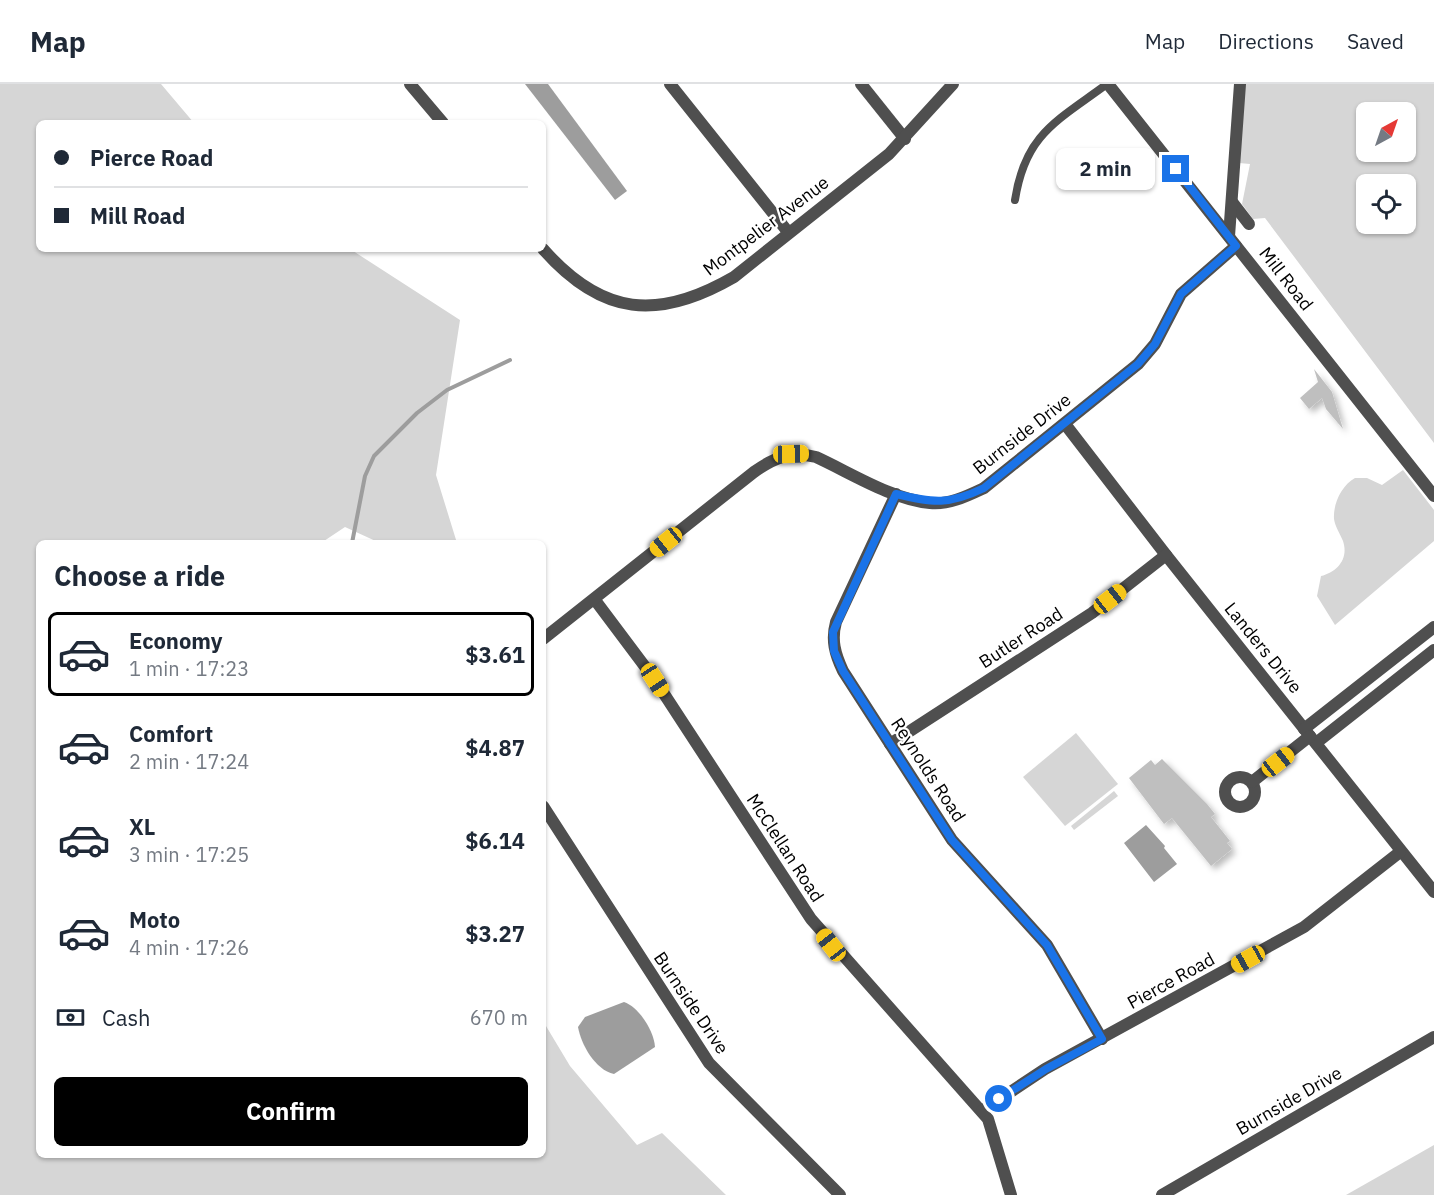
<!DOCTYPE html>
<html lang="en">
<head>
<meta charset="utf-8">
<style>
	:root { --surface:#fff; --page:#f2f2f3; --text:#1f2937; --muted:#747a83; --line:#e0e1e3; --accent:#000 }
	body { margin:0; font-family:"IBM Plex Sans",sans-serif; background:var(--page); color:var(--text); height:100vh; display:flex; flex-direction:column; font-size:22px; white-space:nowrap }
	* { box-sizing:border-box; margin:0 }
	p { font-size:20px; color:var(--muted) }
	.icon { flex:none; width:33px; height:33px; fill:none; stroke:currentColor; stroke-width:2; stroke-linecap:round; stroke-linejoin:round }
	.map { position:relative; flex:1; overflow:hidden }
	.panel { position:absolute; left:36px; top:456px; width:510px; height:618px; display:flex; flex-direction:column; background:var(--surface); border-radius:9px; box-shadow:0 2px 4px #0004 }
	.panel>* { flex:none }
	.banner { position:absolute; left:36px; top:36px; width:510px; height:132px; border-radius:9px; box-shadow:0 2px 4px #0004; display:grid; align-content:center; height:132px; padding:0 18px; background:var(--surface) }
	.needle { width:39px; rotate:40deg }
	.fabs { position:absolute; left:1356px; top:18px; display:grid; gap:12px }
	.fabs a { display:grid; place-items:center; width:60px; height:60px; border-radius:9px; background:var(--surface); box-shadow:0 2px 4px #0004; font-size:30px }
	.end { position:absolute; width:27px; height:27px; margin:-14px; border:8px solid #1a73e8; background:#fff; box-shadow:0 0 0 3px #fff }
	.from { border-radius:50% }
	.bubble { position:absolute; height:42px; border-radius:9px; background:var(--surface); box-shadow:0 2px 4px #0004; font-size:20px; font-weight:700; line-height:42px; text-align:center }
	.car { position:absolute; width:18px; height:36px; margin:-18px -9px; border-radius:8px; box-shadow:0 0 4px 2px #0007; background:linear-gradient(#f5c518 24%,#345 0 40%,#f5c518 0 76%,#345 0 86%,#f5c518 0) }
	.banner b { display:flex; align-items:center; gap:21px; height:57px; font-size:22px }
	.banner b+b { border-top:2px solid var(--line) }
	.banner i { width:15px; height:15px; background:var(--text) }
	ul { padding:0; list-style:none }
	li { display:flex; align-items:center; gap:18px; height:84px; margin:0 12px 9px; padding:0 6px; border:3px solid transparent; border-radius:9px }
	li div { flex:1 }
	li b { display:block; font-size:22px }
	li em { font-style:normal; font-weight:700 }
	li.active { border-color:var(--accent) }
	li>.icon { width:54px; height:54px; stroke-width:1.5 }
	h2 { padding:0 18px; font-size:27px; line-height:72px }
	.pay { display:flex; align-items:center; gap:15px; height:66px; padding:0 18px; font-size:22px }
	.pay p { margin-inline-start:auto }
	.primary-button { display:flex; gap:12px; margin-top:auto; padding:12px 18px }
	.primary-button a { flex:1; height:69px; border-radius:9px; background:var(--accent); color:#fff; font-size:24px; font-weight:700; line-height:69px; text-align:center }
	header { display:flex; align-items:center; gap:36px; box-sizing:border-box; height:84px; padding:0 30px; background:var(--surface); border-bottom:2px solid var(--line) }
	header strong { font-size:28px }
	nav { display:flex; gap:33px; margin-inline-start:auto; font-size:21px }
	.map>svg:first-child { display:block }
	.green { fill:#d6d6d6; fill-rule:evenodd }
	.water { fill:#9d9d9d }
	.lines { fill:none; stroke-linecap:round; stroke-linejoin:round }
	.stream { stroke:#9d9d9d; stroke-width:4 }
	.building { fill:#bfbfbf; filter:url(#shadow) }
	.service { stroke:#4f4f4f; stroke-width:8 }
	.minor { stroke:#4f4f4f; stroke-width:12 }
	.tertiary { stroke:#4f4f4f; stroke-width:12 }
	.route { stroke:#1a73e8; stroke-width:8 }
	.labels { text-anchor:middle; stroke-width:4.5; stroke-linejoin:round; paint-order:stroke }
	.street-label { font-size:18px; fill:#000; stroke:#fff }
</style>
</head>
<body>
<header>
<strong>Map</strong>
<nav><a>Map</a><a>Directions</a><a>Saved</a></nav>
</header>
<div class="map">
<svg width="1434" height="1111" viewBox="0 0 1434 1111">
	<defs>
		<filter id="shadow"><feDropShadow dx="4" dy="4" stdDeviation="3" flood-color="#0004"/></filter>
	</defs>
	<rect width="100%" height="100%" fill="#fff"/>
	<!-- green -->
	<g class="green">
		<polygon points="0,0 161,0 194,39 39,39 39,165 350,165 460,236 436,391 457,459 380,459 345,443 321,459 39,459 39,1071 543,1071 543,937 570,982 637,1061 662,1049 726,1111 0,1111"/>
		<path d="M1244 0H1434V359L1265 134 1253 135 1242 120 1250 80 1239 79ZM1366 28H1406V68H1366ZM1366 100H1406V140H1366Z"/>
		<path d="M1403 386 1434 426V457L1335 541 1317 512 1321 492C1337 488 1349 475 1343 457 1340 450 1335 442 1334 435 1333 419 1342 401 1355 394H1367L1382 401Z"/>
		<polygon points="1076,649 1118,700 1065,742 1023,693"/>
		<polygon points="1114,707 1118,712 1074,746 1071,742"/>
		<polygon points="1434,1061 1434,1111 1346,1111"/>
	</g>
	<!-- water -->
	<g class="water">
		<polygon points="525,0 548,0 627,107 615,116"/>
		<polygon points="1146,741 1165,762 1164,764 1177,780 1154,798 1124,759"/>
		<path d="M624 918C639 923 654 947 655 963L614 990C595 986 581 960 578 943L585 933Z"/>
	</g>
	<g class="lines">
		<!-- stream -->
		<polyline class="stream" points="352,459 365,392 374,372 417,329 447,306 510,276"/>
	</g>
	<!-- building -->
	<g class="building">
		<polygon points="1314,285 1332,308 1343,345 1326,325 1322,314 1309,325 1300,314 1318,298"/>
		<polygon points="1162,675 1207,720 1215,730 1211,733 1230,757 1227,759 1232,765 1211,782 1172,734 1164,740 1129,694 1151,676 1155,681"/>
	</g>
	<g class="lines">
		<!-- service -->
		<path class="service" d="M1015 116C1025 50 1057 37 1107 0"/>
		<!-- minor -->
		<g class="minor">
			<polyline points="410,0 443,39"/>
			<polyline points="670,0 788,148"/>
			<polyline points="861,0 905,55"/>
			<polyline points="1232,118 1249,140"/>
			<polyline points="1229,152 1240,0"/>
			<path d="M543 165C602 232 658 237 734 193L889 70 953 0"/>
			<polyline points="1065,340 1166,471 1434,808"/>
			<path d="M896 410 836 538C831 556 835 570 843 587L952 756 1047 861 1102 955"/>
			<polyline points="595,516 655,596 811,835 988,1035 1011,1111"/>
			<path d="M543 555 754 388C775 373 791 367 816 373 851 389 891 415 930 419 949 421 967 412 984 404L1138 280 1155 260 1181 210 1236 162"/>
			<polyline points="1304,645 1434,543"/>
			<polyline points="1316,659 1434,566"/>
			<polyline points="890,660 1092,529 1166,471"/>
			<circle cx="1240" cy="708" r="15"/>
			<polyline points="1252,698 1310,652"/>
			<polyline points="543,722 709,979 840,1111"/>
			<polyline points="982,1027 1045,985 1304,843 1400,768"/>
			<polyline points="1162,1111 1434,953"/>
		</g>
		<!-- tertiary -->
		<polyline class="tertiary" points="1108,0 1434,412"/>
	</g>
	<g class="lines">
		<!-- route -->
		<path class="route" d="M999 1015 1046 985 1102 955 1047 861 952 756 843 587 834 567 833 548 896 410C933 419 949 421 984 404L1138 280 1155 260 1181 210 1236 162 1176 85"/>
	</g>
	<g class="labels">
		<!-- street labels -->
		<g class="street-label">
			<text transform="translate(766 142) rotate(-37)" y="6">Montpelier Avenue</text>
			<text transform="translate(1286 195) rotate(52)" y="6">Mill Road</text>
			<text transform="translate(1022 350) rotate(-38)" y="6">Burnside Drive</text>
			<text transform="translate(1021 554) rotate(-33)" y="6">Butler Road</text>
			<text transform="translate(1263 564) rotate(51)" y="6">Landers Drive</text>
			<text transform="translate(928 686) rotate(57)" y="6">Reynolds Road</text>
			<text transform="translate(785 764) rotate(57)" y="6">McClellan Road</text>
			<text transform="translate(1171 897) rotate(-29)" y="6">Pierce Road</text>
			<text transform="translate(691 919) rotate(56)" y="6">Burnside Drive</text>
			<text transform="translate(1289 1017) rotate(-30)" y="6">Burnside Drive</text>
		</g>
	</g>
</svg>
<div class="fabs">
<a><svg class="needle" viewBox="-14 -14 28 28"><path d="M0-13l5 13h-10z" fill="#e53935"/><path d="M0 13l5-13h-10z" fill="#747a83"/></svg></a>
<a><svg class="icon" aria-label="locate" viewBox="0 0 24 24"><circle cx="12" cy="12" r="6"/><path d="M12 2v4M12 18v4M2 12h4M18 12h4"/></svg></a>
</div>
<i class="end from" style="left:999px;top:1015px"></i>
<i class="end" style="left:1176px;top:85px"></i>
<div class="bubble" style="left:1056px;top:64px;width:99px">2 min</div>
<i class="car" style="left:791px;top:370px;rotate:89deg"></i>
<i class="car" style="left:666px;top:458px;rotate:231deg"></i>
<i class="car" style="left:1110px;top:515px;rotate:52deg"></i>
<i class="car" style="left:655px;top:596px;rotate:147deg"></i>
<i class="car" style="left:1278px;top:678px;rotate:52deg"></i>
<i class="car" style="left:831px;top:861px;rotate:322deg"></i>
<i class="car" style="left:1248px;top:875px;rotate:241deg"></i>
<div class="banner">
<b><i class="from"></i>Pierce Road</b>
<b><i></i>Mill Road</b>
</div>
<section class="panel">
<h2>Choose a ride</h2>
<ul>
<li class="active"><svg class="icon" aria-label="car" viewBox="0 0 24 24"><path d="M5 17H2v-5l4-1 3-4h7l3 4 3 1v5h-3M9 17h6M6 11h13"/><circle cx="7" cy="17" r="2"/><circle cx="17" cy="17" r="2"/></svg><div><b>Economy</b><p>1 min · 17:23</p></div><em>$3.61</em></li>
<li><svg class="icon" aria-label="car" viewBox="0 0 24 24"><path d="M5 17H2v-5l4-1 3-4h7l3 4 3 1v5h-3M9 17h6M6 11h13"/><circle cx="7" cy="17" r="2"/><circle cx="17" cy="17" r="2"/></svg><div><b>Comfort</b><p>2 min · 17:24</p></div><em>$4.87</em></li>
<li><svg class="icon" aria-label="car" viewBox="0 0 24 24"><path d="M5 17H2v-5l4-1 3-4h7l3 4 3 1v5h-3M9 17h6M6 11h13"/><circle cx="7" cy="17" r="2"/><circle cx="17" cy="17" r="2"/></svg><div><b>XL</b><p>3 min · 17:25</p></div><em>$6.14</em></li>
<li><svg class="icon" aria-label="car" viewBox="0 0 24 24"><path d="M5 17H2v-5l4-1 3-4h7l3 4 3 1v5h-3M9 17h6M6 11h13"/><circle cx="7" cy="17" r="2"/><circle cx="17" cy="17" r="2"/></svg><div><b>Moto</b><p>4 min · 17:26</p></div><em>$3.27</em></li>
</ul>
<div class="pay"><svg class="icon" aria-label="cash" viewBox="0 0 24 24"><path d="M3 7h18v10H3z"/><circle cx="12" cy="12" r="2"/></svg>Cash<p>670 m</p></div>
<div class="primary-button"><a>Confirm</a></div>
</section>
</div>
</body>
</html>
